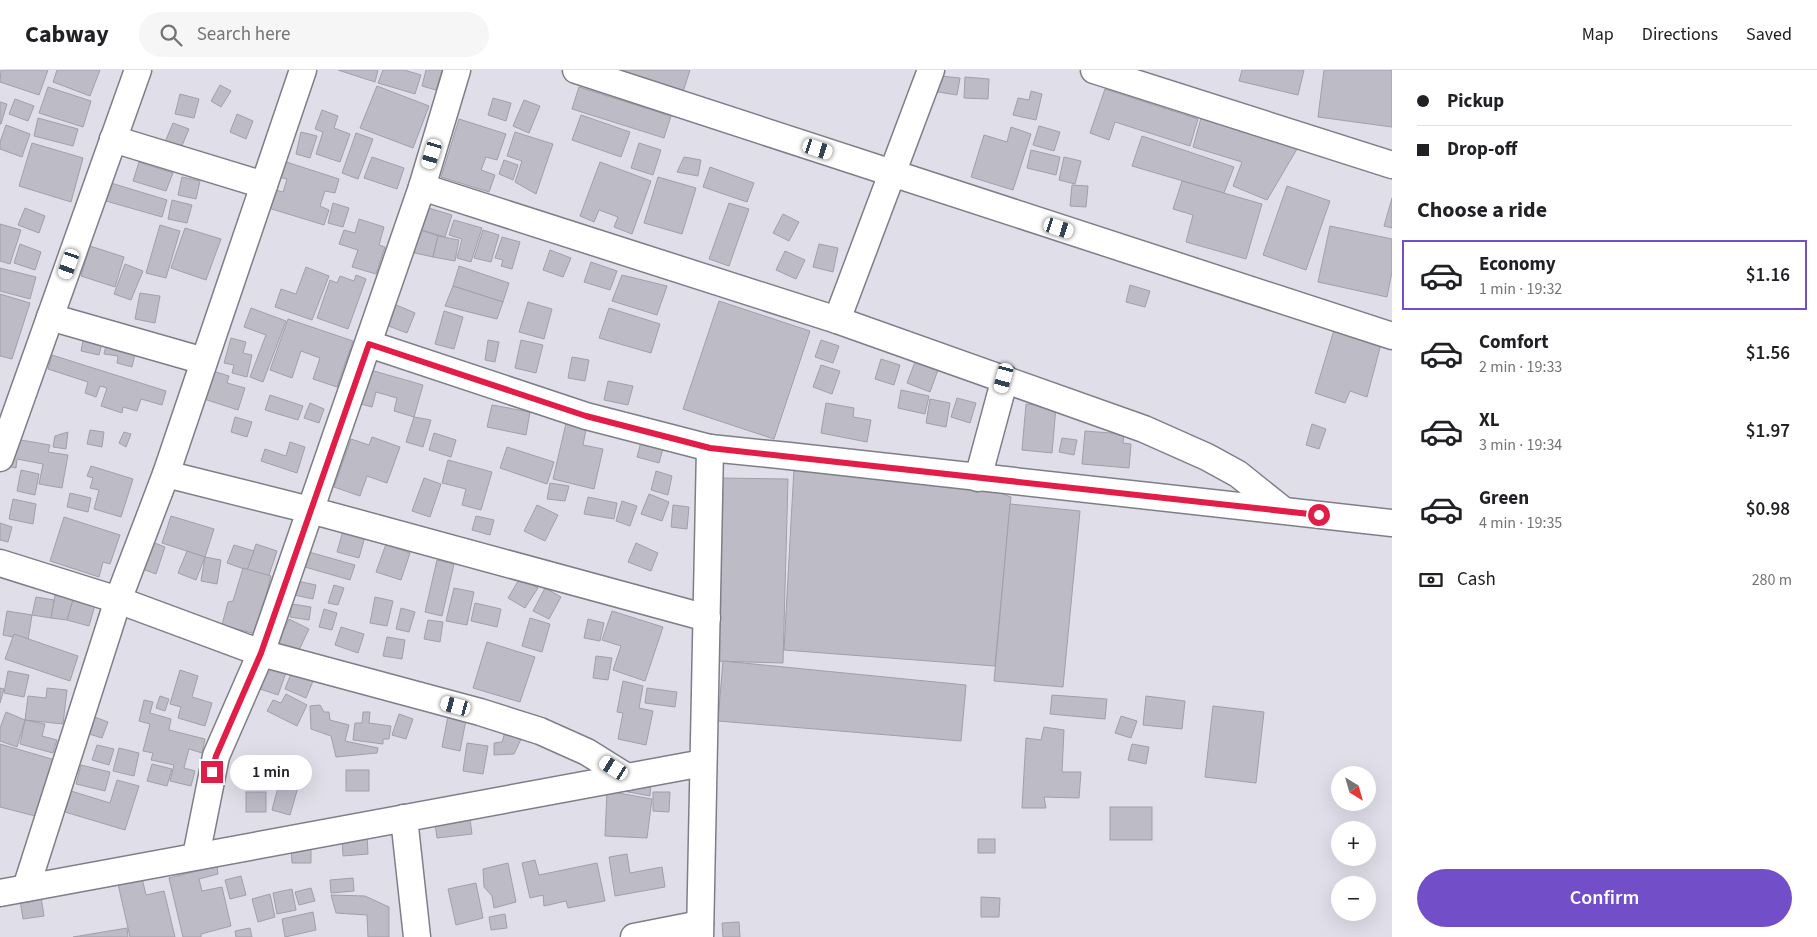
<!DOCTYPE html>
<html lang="en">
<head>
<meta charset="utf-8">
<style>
	:root { --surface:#fff; --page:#f6f6f6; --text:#202124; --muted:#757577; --line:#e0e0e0; --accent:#724fc8 }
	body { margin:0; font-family:"Source Sans 3",sans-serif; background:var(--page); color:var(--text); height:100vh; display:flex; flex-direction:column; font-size:19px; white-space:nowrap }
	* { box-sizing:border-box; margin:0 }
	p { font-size:16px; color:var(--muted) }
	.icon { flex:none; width:28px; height:28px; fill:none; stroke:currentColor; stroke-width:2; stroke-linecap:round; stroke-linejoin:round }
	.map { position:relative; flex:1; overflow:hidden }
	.panel { display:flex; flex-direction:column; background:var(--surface); width:425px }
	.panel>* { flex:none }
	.hud { display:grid; align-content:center; height:110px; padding:0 25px; background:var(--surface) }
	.needle { width:32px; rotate:143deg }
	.tools { position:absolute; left:1331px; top:696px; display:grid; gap:10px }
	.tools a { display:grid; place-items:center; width:45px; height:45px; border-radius:50%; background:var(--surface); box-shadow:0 5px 20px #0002; font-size:25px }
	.end { position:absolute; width:22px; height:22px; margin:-11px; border:6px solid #e11d48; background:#fff; box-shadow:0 0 0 2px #fff }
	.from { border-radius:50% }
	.bubble { position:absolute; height:35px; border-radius:18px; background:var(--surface); box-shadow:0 5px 20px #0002; font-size:16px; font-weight:600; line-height:35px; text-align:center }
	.car { position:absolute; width:15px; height:30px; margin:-15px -8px; border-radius:6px; box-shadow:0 0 4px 1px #0007; background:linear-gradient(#fff 24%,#345 0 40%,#fff 0 76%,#345 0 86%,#fff 0) }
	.hud b { display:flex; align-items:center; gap:18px; height:48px; font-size:19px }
	.hud b+b { border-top:1px solid var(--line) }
	.hud i { width:12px; height:12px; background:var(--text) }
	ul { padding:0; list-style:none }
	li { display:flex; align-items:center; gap:15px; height:70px; margin:0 10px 8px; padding:0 15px; border:2px solid transparent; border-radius:0px }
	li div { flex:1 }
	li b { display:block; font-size:19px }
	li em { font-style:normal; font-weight:600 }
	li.on { border-color:var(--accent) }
	li>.icon { width:45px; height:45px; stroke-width:1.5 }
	h2 { padding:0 25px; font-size:22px; line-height:60px }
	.pay { display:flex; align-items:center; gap:12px; height:55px; padding:0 25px; font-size:19px }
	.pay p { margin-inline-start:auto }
	.primary-button { display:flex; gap:10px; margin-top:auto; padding:10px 25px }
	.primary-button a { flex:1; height:58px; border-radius:30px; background:var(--accent); color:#fff; font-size:20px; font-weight:600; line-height:58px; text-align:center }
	header { display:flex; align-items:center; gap:30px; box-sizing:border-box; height:70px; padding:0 25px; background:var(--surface); border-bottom:1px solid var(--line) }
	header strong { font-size:24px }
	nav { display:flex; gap:28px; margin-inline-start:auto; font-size:18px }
	.search { width:350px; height:45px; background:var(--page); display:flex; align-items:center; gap:12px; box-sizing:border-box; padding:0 18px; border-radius:28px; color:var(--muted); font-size:19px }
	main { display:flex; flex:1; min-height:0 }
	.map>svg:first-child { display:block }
	.building { fill:#bcbbc6; stroke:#a19faa }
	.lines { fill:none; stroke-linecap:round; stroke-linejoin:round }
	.minor-casing { stroke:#7f7e88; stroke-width:29 }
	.minor { stroke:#fff; stroke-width:26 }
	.route { stroke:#e11d48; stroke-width:6 }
</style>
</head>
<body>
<header>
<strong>Cabway</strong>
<div class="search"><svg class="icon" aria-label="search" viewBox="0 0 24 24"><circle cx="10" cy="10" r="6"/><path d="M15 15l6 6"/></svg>Search here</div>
<nav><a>Map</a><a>Directions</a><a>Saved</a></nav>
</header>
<main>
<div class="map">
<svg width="1392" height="867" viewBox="0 0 1392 867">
	<rect width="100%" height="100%" fill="#dfdee9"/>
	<!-- building -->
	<g class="building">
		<polygon points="1,0 48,0 39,25 0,12"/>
		<polygon points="57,0 100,0 90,26 53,12"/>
		<polygon points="338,0 378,0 375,12"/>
		<polygon points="383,0 404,0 421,5 415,24 378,13"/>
		<polygon points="426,0 442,0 436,20 422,16"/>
		<polygon points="615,0 690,0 683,22"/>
		<polygon points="1242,0 1304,0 1298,25 1239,11"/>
		<polygon points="1324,0 1392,0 1392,57 1318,47"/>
		<polygon points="941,6 960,8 957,25 938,22"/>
		<polygon points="965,7 989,9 988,29 964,28"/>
		<polygon points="220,15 231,21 221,37 211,31"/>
		<polygon points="377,16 429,36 413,78 360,58"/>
		<polygon points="48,17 91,31 83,57 39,43"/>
		<polygon points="579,17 671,46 664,68 572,39"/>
		<polygon points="1105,19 1198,49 1190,76 1115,52 1109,70 1090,63"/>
		<polygon points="1031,21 1042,24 1036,50 1013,45 1018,28 1029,30"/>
		<polygon points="180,24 199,29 194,48 175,44"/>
		<polygon points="493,28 511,33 506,51 488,45"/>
		<polygon points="15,29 34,36 28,51 9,44"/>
		<polygon points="524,30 540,36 529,63 513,56"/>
		<polygon points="0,32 7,34 1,54 0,54"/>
		<polygon points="322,40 338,46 334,58 350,64 340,92 316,84 323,62 315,59"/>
		<polygon points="237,44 253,51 246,69 230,62"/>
		<polygon points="1202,44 1297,79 1267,130 1233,116 1242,92 1193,77"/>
		<polygon points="581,45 630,62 621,87 572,70"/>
		<polygon points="38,48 78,59 73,76 34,66"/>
		<polygon points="459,49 506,64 497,90 486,87 481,100 495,105 489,122 441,107"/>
		<polygon points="173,53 189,59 181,78 165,72"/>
		<polygon points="6,55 30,64 22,87 0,79 0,72"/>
		<polygon points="1039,56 1060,62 1054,81 1033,75"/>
		<polygon points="1011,57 1031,64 1013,120 971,107 984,65 1007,72"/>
		<polygon points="301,62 317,66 310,88 296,84"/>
		<polygon points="515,62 553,74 536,124 515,112 522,91 507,86"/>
		<polygon points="356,63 373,69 358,109 342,103"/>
		<polygon points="1142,66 1234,97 1224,123 1132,96"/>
		<polygon points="32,73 83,88 71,132 19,116"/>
		<polygon points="639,73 661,80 653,105 631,98"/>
		<polygon points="1031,80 1060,87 1056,105 1027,98"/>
		<polygon points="372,87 404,98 397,119 364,108"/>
		<polygon points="684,87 701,90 698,106 677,102"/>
		<polygon points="1064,87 1081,91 1075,114 1059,110"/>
		<polygon points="280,90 339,109 335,123 325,121 320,136 329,140 324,155 262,136 268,118 283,122 287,109 275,106"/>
		<polygon points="504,90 518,95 513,110 499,104"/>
		<polygon points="139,92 173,103 166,121 133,111"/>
		<polygon points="600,92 651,111 632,164 614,157 618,147 599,140 594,152 580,146"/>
		<polygon points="710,97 754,113 747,132 703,117"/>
		<polygon points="182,107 200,111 196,129 178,125"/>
		<polygon points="658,107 696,118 682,164 644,153"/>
		<polygon points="1182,111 1262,134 1246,189 1186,172 1193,145 1173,139"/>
		<polygon points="111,113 167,130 162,147 106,131"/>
		<polygon points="1072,115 1088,116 1086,137 1070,136"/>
		<polygon points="1287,116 1330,131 1306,200 1263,185"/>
		<polygon points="1392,128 1392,158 1384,156"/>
		<polygon points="172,130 192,135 187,153 168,149"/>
		<polygon points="333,133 349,138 343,157 328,153"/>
		<polygon points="729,133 749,139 729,196 709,189"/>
		<polygon points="425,137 452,145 445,167 418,159"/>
		<polygon points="25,138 45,146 39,163 18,155"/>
		<polygon points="783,144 799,152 789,171 773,163"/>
		<polygon points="359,149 384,157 379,175 385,177 376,204 352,197 358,180 339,174 344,160 355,163"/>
		<polygon points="454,150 482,158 471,192 457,188 462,169 449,165"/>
		<polygon points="0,154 21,160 10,194 0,191"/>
		<polygon points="160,155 180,161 166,208 146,203"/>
		<polygon points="1330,156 1392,169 1392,202 1387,227 1318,212"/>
		<polygon points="185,158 221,169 206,210 171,198"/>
		<polygon points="418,159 438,166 433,187 410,182"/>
		<polygon points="483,160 499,165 491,192 474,188"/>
		<polygon points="438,166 459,170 455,191 433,187"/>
		<polygon points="502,167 520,172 512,199 501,196 503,190 495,188"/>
		<polygon points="20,174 41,182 35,200 14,193"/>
		<polygon points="819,174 838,178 833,202 813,197"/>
		<polygon points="90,176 124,187 115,217 81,206"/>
		<polygon points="550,180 571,188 563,207 543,200"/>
		<polygon points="785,181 805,190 796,209 776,200"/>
		<polygon points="591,192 617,201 610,220 584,212"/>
		<polygon points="125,194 143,201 131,230 114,224"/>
		<polygon points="459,196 509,213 503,232 453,216"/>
		<polygon points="306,197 329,206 312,250 275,237 281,219 296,224"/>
		<polygon points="0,198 36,207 30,229 0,221"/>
		<polygon points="356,205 366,209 348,259 317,248 330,210 337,213 340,206 354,211"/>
		<polygon points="622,205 667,216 657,245 612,231"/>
		<polygon points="1130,215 1150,221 1145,237 1126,232"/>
		<polygon points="453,216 503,232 497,249 445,236"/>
		<polygon points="140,223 160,226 155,253 135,249"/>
		<polygon points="0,224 30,233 12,289 0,286"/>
		<polygon points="719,231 810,261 774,369 683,339"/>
		<polygon points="528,232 552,239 544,269 519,262"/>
		<polygon points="394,234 415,243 407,263 386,255"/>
		<polygon points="251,238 286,251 263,312 250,307 266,265 244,257"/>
		<polygon points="609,238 660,254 651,283 599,268"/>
		<polygon points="444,241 463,247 454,279 435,274"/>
		<polygon points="288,249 353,271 337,317 313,309 320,288 301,281 292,308 270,300"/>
		<polygon points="1334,260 1381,274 1367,327 1350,321 1345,333 1315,323"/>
		<polygon points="84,266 103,270 99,285 81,281"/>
		<polygon points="108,267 136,279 132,297 117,293 118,286 104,284"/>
		<polygon points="231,268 246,272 243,283 252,285 247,307 232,303 234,295 224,293"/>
		<polygon points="488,270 499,272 495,292 485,290"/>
		<polygon points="521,270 543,275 536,303 515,298"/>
		<polygon points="821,270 839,276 833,293 815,287"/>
		<polygon points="52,285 166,321 162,335 141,329 137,341 123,337 122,343 101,336 107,318 100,316 96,327 85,323 88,312 48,299"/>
		<polygon points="572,287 589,290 585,311 568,308"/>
		<polygon points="881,289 900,295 894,315 875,309"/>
		<polygon points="915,292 938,300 930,322 907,313"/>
		<polygon points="821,295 840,301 832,324 813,317"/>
		<polygon points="367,299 423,315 414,347 394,341 397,328 376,322 372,337 357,333"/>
		<polygon points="213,301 229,306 227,313 245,318 238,340 204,329"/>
		<polygon points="608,311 633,316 628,335 604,330"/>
		<polygon points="901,320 929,326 925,344 898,338"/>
		<polygon points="270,325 303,336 298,350 265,340"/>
		<polygon points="957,328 976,333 970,353 951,347"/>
		<polygon points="930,329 950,333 946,357 926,353"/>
		<polygon points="310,333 324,339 319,353 304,348"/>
		<polygon points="826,333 854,338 853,347 871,350 867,372 821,363"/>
		<polygon points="1026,334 1056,337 1052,383 1022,380"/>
		<polygon points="492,335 530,342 526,365 487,357"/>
		<polygon points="235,347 252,352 247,367 231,362"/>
		<polygon points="414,347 431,350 423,377 406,372"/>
		<polygon points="567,349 587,354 583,375 603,379 594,419 553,409"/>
		<polygon points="1312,354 1326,359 1319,379 1306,375"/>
		<polygon points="90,360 104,362 102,377 87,374"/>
		<polygon points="1085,361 1124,364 1123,373 1131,374 1129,398 1082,394"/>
		<polygon points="68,362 66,379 53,377 55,366"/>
		<polygon points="124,362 131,364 126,377 119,373"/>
		<polygon points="434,363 456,370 451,387 429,380"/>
		<polygon points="372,367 400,377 387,413 367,406 360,426 334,417 351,369 369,375"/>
		<polygon points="642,368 664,375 659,393 637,387"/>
		<polygon points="1062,368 1077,370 1074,385 1059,382"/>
		<polygon points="15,369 50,375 48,382 68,385 62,418 39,414 43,394 17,389 16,398 3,395"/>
		<polygon points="290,372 305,377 297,403 261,391 265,379 286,386"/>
		<polygon points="507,377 554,392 547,414 500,398"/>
		<polygon points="448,390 492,402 481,440 462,435 466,419 442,413"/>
		<polygon points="91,396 133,409 121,447 94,439 99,420 90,418 93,408 87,406"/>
		<polygon points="794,398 952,405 1011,427 995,596 784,580"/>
		<polygon points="21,400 39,404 35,425 17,421"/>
		<polygon points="656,401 672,406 668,425 651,420"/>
		<polygon points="424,408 441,414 430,447 412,441"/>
		<polygon points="718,408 788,409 783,593 712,591"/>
		<polygon points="550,413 569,416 565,431 547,429"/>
		<polygon points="70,423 91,428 88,442 67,437"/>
		<polygon points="649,424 669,432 662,451 641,444"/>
		<polygon points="588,427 617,433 614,449 584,444"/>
		<polygon points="13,429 36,434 33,454 9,449"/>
		<polygon points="622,431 637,436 630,456 616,451"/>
		<polygon points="1010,434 1080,441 1063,617 994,611"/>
		<polygon points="537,435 558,445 545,471 524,461"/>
		<polygon points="673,435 689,437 687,459 671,457"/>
		<polygon points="171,446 214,459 205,487 162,473"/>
		<polygon points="476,446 494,450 490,465 472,460"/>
		<polygon points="64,447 120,465 110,494 103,492 99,507 50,491"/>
		<polygon points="0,453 12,457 8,472 0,470"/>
		<polygon points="344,457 366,463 359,488 337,482"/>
		<polygon points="147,470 165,477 156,504 137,497"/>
		<polygon points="636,473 658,483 651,501 628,492"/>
		<polygon points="256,474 277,481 268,508 247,500"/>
		<polygon points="386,474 410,483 401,510 376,502"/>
		<polygon points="234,475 254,481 247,500 227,493"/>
		<polygon points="187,481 205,487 196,510 178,503"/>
		<polygon points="309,482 355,495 350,510 305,497"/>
		<polygon points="205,487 221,490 217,514 201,511"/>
		<polygon points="437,490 454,494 442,546 425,542"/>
		<polygon points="243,498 271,506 256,564 222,555 228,532 233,531"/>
		<polygon points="520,508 538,518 525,538 508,528"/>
		<polygon points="297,511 316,515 313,529 294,525"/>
		<polygon points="334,515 344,518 338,535 328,533"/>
		<polygon points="454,518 474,522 467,555 446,551"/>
		<polygon points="545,518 561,527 549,549 533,541"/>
		<polygon points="55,525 73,530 67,550 51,548"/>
		<polygon points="36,527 54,530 51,548 32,545"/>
		<polygon points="375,527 393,531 387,556 370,553"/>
		<polygon points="73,530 95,535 89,556 67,550"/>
		<polygon points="475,533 501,539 497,557 471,551"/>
		<polygon points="292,534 311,537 309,550 290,547"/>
		<polygon points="401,538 415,542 409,562 396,559"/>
		<polygon points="324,539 337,543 332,560 319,557"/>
		<polygon points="7,541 32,545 28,570 3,565"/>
		<polygon points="612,541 663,557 645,611 613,600 621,576 602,570"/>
		<polygon points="530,548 550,554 542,582 522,576"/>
		<polygon points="289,549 309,559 298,582 278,573"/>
		<polygon points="588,549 604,553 600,571 584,568"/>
		<polygon points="428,550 443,552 440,572 424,569"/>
		<polygon points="341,557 364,564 358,583 335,575"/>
		<polygon points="14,564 78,586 70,611 5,589"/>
		<polygon points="387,567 405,570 402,589 383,586"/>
		<polygon points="487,572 535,587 520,632 473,618"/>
		<polygon points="596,586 612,588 608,610 593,608"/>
		<polygon points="271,591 288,597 278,625 260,619"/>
		<polygon points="723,591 966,615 961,671 718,651"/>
		<polygon points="294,596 316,604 306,628 285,619"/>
		<polygon points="180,600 198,606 192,627 212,633 205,656 178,648 181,637 170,634"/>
		<polygon points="8,601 29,605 24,627 4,623"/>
		<polygon points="623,611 643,616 639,638 653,641 646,675 618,669 623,643 617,642"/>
		<polygon points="0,618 4,619 0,633"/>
		<polygon points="47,618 67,620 63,654 25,650 28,626 46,628"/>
		<polygon points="647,618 677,622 675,637 645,633"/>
		<polygon points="286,624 307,635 297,656 267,641 273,630 281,633"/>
		<polygon points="1052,625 1107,629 1105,649 1050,644"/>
		<polygon points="160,626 169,629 165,641 156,638"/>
		<polygon points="1146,626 1185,631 1182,659 1143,655"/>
		<polygon points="144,630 153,632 150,643 171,649 169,660 205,669 202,683 189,679 184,698 195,701 191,716 170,711 174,695 151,690 153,683 143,681 150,654 139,651"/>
		<polygon points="320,635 324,642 329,642 330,650 349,655 345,671 378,678 377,683 336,687 331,666 311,659 310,636"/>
		<polygon points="1213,636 1264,642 1256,713 1205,707"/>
		<polygon points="6,642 25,650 17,677 0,671 0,658"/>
		<polygon points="363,642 370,642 369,653 391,656 389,669 383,669 383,674 353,670 355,653 362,653"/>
		<polygon points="399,644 413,649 406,669 392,665"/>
		<polygon points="92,646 108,652 102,668 86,663"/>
		<polygon points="448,646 466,650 460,681 442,677"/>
		<polygon points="1121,646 1137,651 1131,668 1115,663"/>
		<polygon points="25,650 45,654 42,666 57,670 53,683 20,674"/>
		<polygon points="1044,657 1064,660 1062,702 1081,702 1079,728 1044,727 1046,738 1022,738 1026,668 1041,670"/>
		<polygon points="506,659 523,665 514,684 494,685 494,673 502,672"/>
		<polygon points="467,673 488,676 483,704 463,701"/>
		<polygon points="0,674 55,690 39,747 0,737"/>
		<polygon points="1132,674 1149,677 1146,694 1128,690"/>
		<polygon points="97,675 114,679 109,695 92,690"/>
		<polygon points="119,678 139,683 134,706 113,701"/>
		<polygon points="152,694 172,699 167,716 147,711"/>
		<polygon points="81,695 110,702 105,721 76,714"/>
		<rect x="346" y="700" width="23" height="21"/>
		<polygon points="282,702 301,707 290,745 272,740"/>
		<polygon points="651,707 650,726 607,718"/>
		<polygon points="117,710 139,716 125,760 65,742 71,721 110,733"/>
		<polygon points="607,721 652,729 647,768 605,766"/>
		<rect x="246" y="722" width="20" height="20"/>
		<polygon points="653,722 670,722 669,742 653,741"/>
		<rect x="1110" y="737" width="42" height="33"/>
		<polygon points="469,742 472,764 437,768 434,746"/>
		<polygon points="367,764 368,784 343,786 342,766"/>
		<rect x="978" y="769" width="17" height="14"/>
		<polygon points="291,775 311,775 311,793 292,793"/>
		<polygon points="627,784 630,803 662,797 665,817 615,826 609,787"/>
		<polygon points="535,790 539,805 597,793 605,831 568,838 566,831 544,836 543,825 530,828 522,793"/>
		<polygon points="508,793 516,832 494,838 492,826 484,817 483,799"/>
		<polygon points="217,796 218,804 199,809 202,821 222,817 231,856 201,864 201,867 183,867 169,808"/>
		<polygon points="241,806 246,825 230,829 225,810"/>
		<polygon points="142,808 146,825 164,821 175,867 130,867 118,814"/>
		<polygon points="353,808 354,821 331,823 330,810"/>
		<polygon points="476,813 483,848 456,855 448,819"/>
		<polygon points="311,818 315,831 299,835 295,822"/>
		<polygon points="292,819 296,840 277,844 273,823"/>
		<polygon points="270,824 275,847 258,852 252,829"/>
		<polygon points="331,825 365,826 389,837 389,867 368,867 367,845 336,843"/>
		<polygon points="41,827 44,846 23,849 20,830"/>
		<polygon points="981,827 1000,828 999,847 981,847"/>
		<polygon points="313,842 316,860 285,867 282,849"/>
		<polygon points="505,844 507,858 491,860 489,847"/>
		<polygon points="739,852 740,867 723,867 722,853"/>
		<polygon points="127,858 128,867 73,867"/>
		<polygon points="250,858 252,867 236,867 235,861"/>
	</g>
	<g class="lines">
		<!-- minor casing -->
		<g class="minor-casing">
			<g id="minor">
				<polyline points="576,0 1392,266"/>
				<polyline points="1094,0 1392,95"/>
				<polyline points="113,69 264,115"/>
				<polyline points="422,117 837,250 1144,359 1207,387 1238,404 1283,440"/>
				<polyline points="50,247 204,291"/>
				<polyline points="837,250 931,0"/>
				<polyline points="369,274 586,346 710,378 789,386 1392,453"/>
				<polyline points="0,388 138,0"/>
				<polyline points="166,404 310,440 707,548"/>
				<polyline points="978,408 1005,308"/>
				<polyline points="0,493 118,530 261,583 480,642 540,661 587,682 627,707"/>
				<polyline points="404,748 417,867"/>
				<polyline points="196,786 216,686 261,583 422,117 457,0"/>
				<polyline points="26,818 118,530 166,404 303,0"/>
				<polyline points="0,823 703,693"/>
				<polyline points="634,867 700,854"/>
				<polyline points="700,867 710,378"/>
			</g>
		</g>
		<!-- minor -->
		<use href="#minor" class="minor"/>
	</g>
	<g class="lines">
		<!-- route -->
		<polyline class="route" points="212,702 216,686 261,583 369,274 586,346 710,378 1319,445"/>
	</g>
</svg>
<div class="tools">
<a><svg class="needle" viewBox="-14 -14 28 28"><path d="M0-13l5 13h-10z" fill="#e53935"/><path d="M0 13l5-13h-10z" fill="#757577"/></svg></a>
<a>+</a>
<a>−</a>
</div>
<i class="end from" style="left:1319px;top:445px"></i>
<i class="end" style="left:212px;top:702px"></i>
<div class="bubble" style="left:230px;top:685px;width:82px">1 min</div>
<i class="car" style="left:818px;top:79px;rotate:108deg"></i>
<i class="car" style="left:432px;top:84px;rotate:197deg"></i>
<i class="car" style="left:1059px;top:158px;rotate:108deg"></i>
<i class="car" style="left:69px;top:194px;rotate:199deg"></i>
<i class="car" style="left:1004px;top:308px;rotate:195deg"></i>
<i class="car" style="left:456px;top:636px;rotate:285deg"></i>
<i class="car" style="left:614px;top:698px;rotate:302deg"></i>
</div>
<section class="panel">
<div class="hud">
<b><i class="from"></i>Pickup</b>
<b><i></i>Drop-off</b>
</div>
<h2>Choose a ride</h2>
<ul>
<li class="on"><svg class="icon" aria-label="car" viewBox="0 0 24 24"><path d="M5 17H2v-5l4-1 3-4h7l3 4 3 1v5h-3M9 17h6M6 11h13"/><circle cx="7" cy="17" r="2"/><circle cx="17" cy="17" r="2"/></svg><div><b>Economy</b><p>1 min · 19:32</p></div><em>$1.16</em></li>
<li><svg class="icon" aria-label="car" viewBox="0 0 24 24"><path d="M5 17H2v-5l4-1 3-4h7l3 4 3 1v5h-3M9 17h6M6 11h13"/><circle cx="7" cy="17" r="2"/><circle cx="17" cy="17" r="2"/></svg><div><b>Comfort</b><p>2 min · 19:33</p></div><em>$1.56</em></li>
<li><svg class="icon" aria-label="car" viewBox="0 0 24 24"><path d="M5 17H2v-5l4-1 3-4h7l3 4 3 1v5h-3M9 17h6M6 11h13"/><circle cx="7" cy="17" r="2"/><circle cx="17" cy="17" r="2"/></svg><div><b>XL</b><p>3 min · 19:34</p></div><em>$1.97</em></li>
<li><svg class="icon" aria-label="car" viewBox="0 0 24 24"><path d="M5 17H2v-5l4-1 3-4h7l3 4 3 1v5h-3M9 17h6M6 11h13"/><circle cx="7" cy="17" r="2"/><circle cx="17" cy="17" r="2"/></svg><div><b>Green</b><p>4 min · 19:35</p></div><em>$0.98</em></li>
</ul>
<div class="pay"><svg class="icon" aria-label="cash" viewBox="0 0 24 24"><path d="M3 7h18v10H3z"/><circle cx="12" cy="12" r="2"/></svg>Cash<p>280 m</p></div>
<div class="primary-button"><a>Confirm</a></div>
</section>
</main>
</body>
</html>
